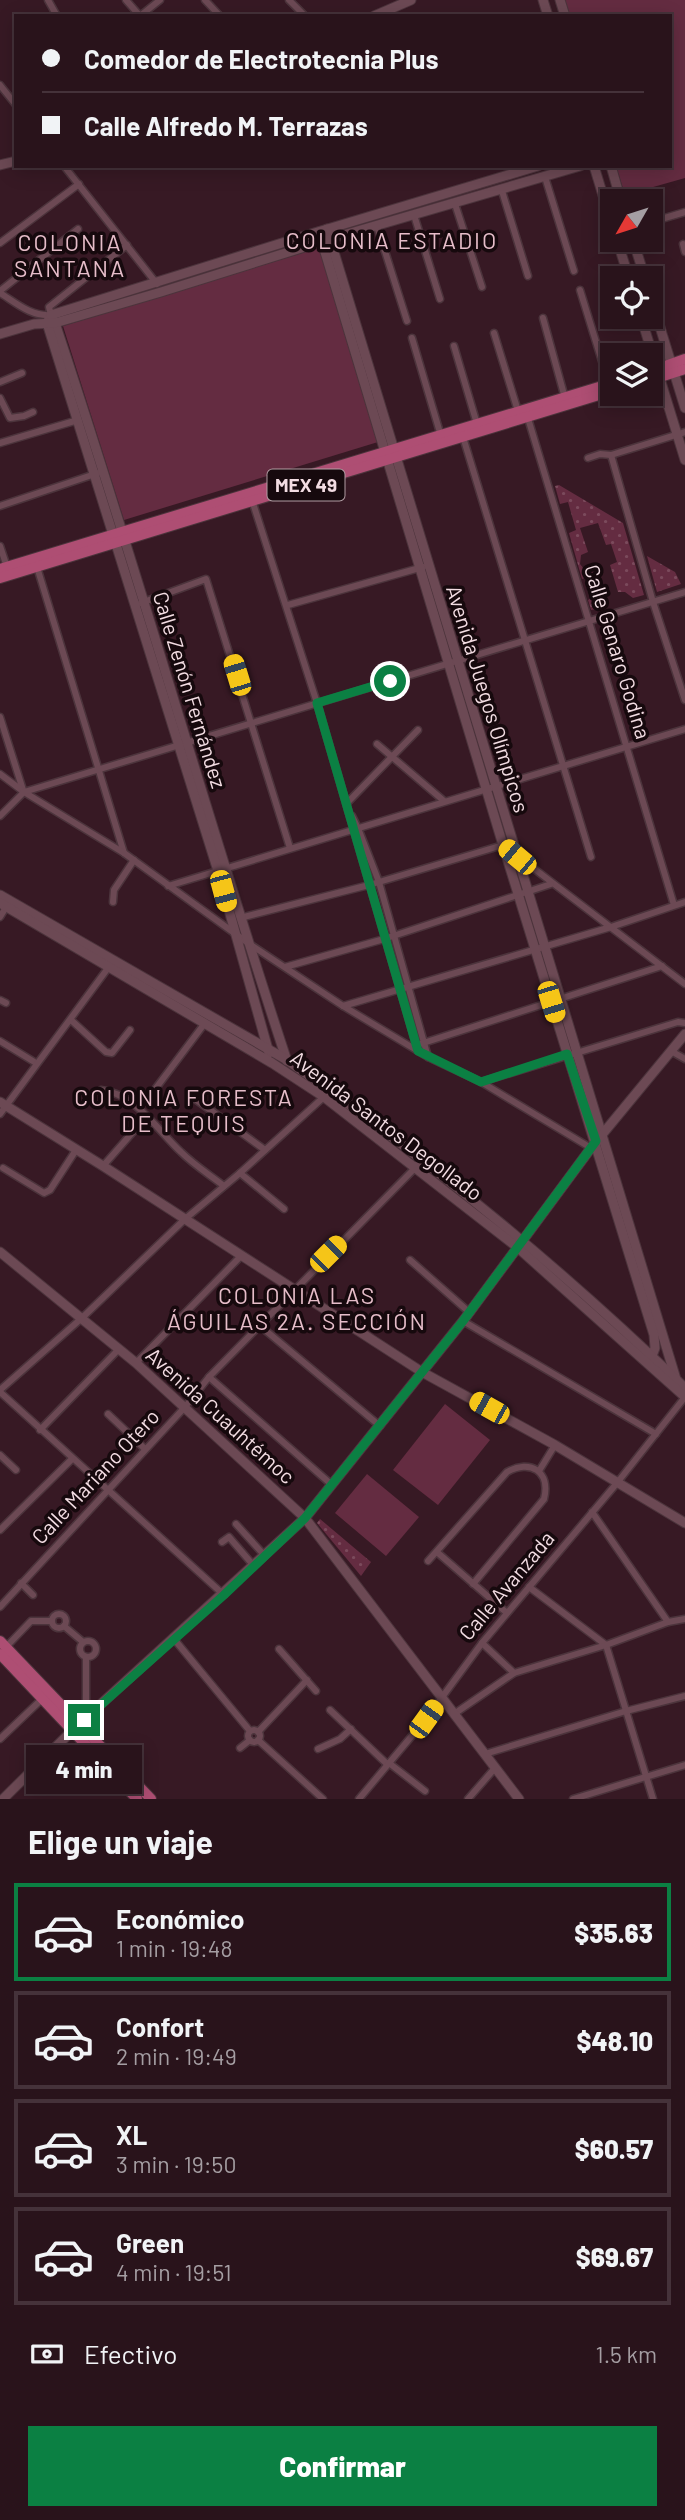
<!DOCTYPE html>
<html lang="es">
<head>
<meta charset="utf-8">
<style>
	:root { --surface:#29131b; --page:#352028; --text:#f1f3f6; --muted:#a59ea3; --line:#45323a; --accent:#0b8043 }
	body { margin:0; font-family:Barlow,sans-serif; background:var(--page); color:var(--text); height:100vh; display:flex; flex-direction:column; font-size:26px; white-space:nowrap }
	* { box-sizing:border-box; margin:0 }
	p { font-size:23px; color:var(--muted) }
	.icon { flex:none; width:38px; height:38px; fill:none; stroke:currentColor; stroke-width:2; stroke-linecap:round; stroke-linejoin:round }
	.map { position:relative; height:1799px; overflow:hidden }
	.panel { display:flex; flex-direction:column; background:var(--surface); flex:1 }
	.panel>* { flex:none }
	.hud { position:absolute; left:14px; top:14px; width:658px; height:154px; border-radius:0px; box-shadow:0 4px 18px #0003,0 0 0 2px var(--line); display:grid; align-content:center; height:154px; padding:0 28px; background:var(--surface) }
	.needle { width:46px; rotate:231deg }
	.controls { position:absolute; left:600px; top:189px; display:grid; gap:14px }
	.controls a { display:grid; place-items:center; width:63px; height:63px; border-radius:0px; background:var(--surface); box-shadow:0 4px 18px #0003,0 0 0 2px var(--line); font-size:35px }
	.end { position:absolute; width:32px; height:32px; margin:-16px; border:9px solid #0b8043; background:#fff; box-shadow:0 0 0 4px #fff }
	.from { border-radius:50% }
	.bubble { position:absolute; height:49px; border-radius:0px; background:var(--surface); box-shadow:0 4px 18px #0003,0 0 0 2px var(--line); font-size:23px; font-weight:800; line-height:49px; text-align:center }
	.car { position:absolute; width:21px; height:42px; margin:-21px -10px; border-radius:9px; box-shadow:0 0 5px 2px #0007; background:linear-gradient(#f5c518 24%,#345 0 40%,#f5c518 0 76%,#345 0 86%,#f5c518 0) }
	.hud b { display:flex; align-items:center; gap:24px; height:66px; font-size:26px }
	.hud b+b { border-top:2px solid var(--line) }
	.hud i { width:18px; height:18px; background:var(--text) }
	ul { padding:0; list-style:none }
	li { display:flex; align-items:center; gap:21px; height:98px; margin:0 14px 10px; padding:0 14px; border:4px solid var(--line); border-radius:0px }
	li div { flex:1 }
	li b { display:block; font-size:26px }
	li em { font-style:normal; font-weight:800 }
	li.active { border-color:var(--accent) }
	li>.icon { width:63px; height:63px; stroke-width:1.5 }
	h2 { padding:0 28px; font-size:32px; line-height:84px }
	.pay { display:flex; align-items:center; gap:18px; height:77px; padding:0 28px; font-size:26px }
	.pay p { margin-inline-start:auto }
	.action { display:flex; gap:14px; margin-top:auto; padding:14px 28px }
	.action a { flex:1; height:80px; border-radius:0px; background:var(--accent); color:#fff; font-size:28px; font-weight:800; line-height:80px; text-align:center }
	.map>svg:first-child { display:block }
	.grass { fill:#642c41 }
	.park { fill:url(#park-dots) }
	.lines { fill:none; stroke-linecap:round; stroke-linejoin:round }
	.street-casing { stroke:#4c343c; stroke-width:9 }
	.secondary-casing { stroke:#4c343c; stroke-width:11 }
	.primary-casing { stroke:#4c343c; stroke-width:12 }
	.street { stroke:#6c4954; stroke-width:6 }
	.secondary { stroke:#6c4954; stroke-width:9 }
	.primary { stroke:#ae4e73; stroke-width:10 }
	.route { stroke:#0b8043; stroke-width:9 }
	.labels { text-anchor:middle; stroke-width:7; stroke-linejoin:round; paint-order:stroke }
	.shield { fill:#16090d; stroke:#b19da3; stroke-width:2 }
	.shield-label { font-size:19px; font-weight:bold; fill:#f3dde3 }
	.street-label { font-size:21px; fill:#f3dde3; stroke:#16090d }
	.neighbourhood-label { font-size:23px; letter-spacing:2px; fill:#e6bdc9; stroke:#16090d }
</style>
</head>
<body>
<div class="map">
<svg width="685" height="1799" viewBox="0 0 685 1799">
	<defs>
		<pattern id="park-dots" width="8" height="8" patternUnits="userSpaceOnUse" patternTransform="scale(1.75)"><rect width="8" height="8" fill="#642c41"/><path d="M2 2h.1M6 6h.1" fill="none" stroke="#7b4a5c" stroke-width="1.8" stroke-linecap="round"/></pattern>
	</defs>
	<rect width="100%" height="100%" fill="#371924"/>
	<!-- grass -->
	<g class="grass">
		<polygon points="565,0 685,0 685,178 625,195 616,166 670,166 670,16 570,16"/>
		<polygon points="322,247 378,442 124,520 63,326"/>
		<polygon points="445,1404 490,1440 438,1505 393,1470"/>
		<polygon points="367,1474 419,1517 386,1556 335,1513"/>
	</g>
	<!-- park -->
	<g class="park">
		<polygon points="559,485 623,523 644,595 633,598 625,592 618,592 610,565 617,562 611,544 606,545 598,523 580,528 588,552 581,555 580,564 586,572 592,570 601,600 597,609 591,610 588,600 593,597 587,577 582,579 569,533 576,530 568,502 560,504 555,486"/>
		<polygon points="647,556 675,572 681,584 657,592"/>
		<polygon points="320,1519 371,1562 361,1576 317,1523"/>
	</g>
	<g class="lines">
		<!-- street casing -->
		<g class="street-casing">
			<g id="street">
				<polyline points="48,0 57,16"/>
				<polyline points="126,0 140,16 160,0"/>
				<polyline points="205,0 220,16"/>
				<polyline points="289,0 305,16"/>
				<polyline points="0,85 16,105"/>
				<polyline points="64,166 157,284"/>
				<polyline points="545,177 574,271"/>
				<polyline points="502,191 528,276"/>
				<polyline points="455,204 482,287"/>
				<polyline points="414,215 440,299"/>
				<polyline points="651,222 685,212"/>
				<polyline points="377,226 407,321"/>
				<polyline points="0,243 79,184"/>
				<polyline points="683,244 685,252"/>
				<polyline points="580,290 609,384"/>
				<polyline points="0,291 78,229"/>
				<path d="M0 293C16 303 32 317 51 315L49 307 127 245"/>
				<polyline points="543,318 565,398"/>
				<polyline points="494,333 518,411"/>
				<polyline points="412,338 441,436"/>
				<polyline points="454,346 477,424"/>
				<polyline points="0,382 22,373"/>
				<polyline points="0,398 10,418 24,416 33,412"/>
				<polyline points="527,415 674,905"/>
				<polyline points="463,437 591,857"/>
				<polyline points="0,443 78,420"/>
				<polyline points="611,455 653,602 685,700"/>
				<polyline points="588,458 600,454 611,455 685,432"/>
				<polyline points="251,497 317,703 418,1051"/>
				<polyline points="0,506 98,473"/>
				<polyline points="0,546 7,567"/>
				<polyline points="37,567 124,853"/>
				<polyline points="141,603 206,579 290,848"/>
				<polyline points="288,605 423,567"/>
				<polyline points="0,717 23,790"/>
				<polyline points="377,744 444,801"/>
				<polyline points="0,774 24,792 124,853 248,943 343,1006 428,1057 481,1082 591,1148"/>
				<polyline points="347,803 418,730"/>
				<polyline points="0,816 24,792 685,592"/>
				<polyline points="352,816 358,828 379,882 428,1057"/>
				<polyline points="168,886 685,729"/>
				<polyline points="113,902 114,890 134,860"/>
				<polyline points="0,917 8,904"/>
				<polyline points="240,918 369,885 503,845 685,984"/>
				<polyline points="285,967 384,939 551,884"/>
				<polyline points="0,1000 6,1003"/>
				<polyline points="343,1006 611,927 685,902"/>
				<polyline points="71,1020 106,1052 112,1053 130,1030"/>
				<polyline points="0,1041 36,1063"/>
				<polyline points="417,1045 662,966"/>
				<polyline points="671,1051 685,1059"/>
				<polyline points="481,1082 678,1022 685,1023"/>
				<polyline points="156,1088 205,1023"/>
				<path d="M101 1090C135 1093 158 1131 181 1152 194 1165 210 1175 224 1186"/>
				<polyline points="191,1096 265,1150"/>
				<polyline points="0,1114 111,964"/>
				<polyline points="103,1166 147,1116"/>
				<polyline points="3,1168 44,1193 50,1190 76,1150"/>
				<polyline points="240,1173 284,1209"/>
				<polyline points="410,1260 469,1312"/>
				<polyline points="463,1321 656,1434"/>
				<polyline points="259,1325 380,1426"/>
				<polyline points="136,1363 241,1256"/>
				<polyline points="209,1377 332,1485"/>
				<polyline points="0,1390 83,1317 185,1219 240,1173 326,1095"/>
				<polyline points="0,1392 224,1595"/>
				<polyline points="108,1414 145,1449"/>
				<polyline points="40,1430 119,1349"/>
				<polyline points="0,1455 16,1470"/>
				<polyline points="539,1471 555,1445"/>
				<polyline points="592,1512 668,1622"/>
				<polyline points="236,1524 265,1556"/>
				<polyline points="0,1530 72,1459"/>
				<polyline points="222,1542 229,1537 254,1566"/>
				<polyline points="438,1553 507,1613"/>
				<path d="M428 1561 507 1472C530 1459 551 1471 544 1499L473 1584"/>
				<polyline points="21,1583 33,1595"/>
				<polyline points="529,1587 606,1645 653,1799"/>
				<polyline points="0,1607 185,1407 209,1377 416,1167 420,1159"/>
				<circle cx="59" cy="1621" r="7"/>
				<polyline points="64,1626 83,1642"/>
				<polyline points="174,1639 250,1731"/>
				<circle cx="88" cy="1649" r="8"/>
				<polyline points="482,1643 514,1673"/>
				<polyline points="6,1647 31,1621 52,1621"/>
				<polyline points="279,1649 316,1691"/>
				<polyline points="330,1710 387,1764"/>
				<polyline points="454,1714 514,1673 606,1645 668,1622 685,1619"/>
				<polyline points="86,1718 86,1657"/>
				<circle cx="254" cy="1736" r="6"/>
				<polyline points="258,1732 307,1680"/>
				<polyline points="0,1739 42,1699"/>
				<polyline points="258,1740 323,1799"/>
				<polyline points="240,1748 250,1740"/>
				<polyline points="318,1749 340,1739 351,1729"/>
				<polyline points="485,1754 626,1711 685,1696"/>
				<polyline points="389,1763 425,1791"/>
				<polyline points="359,1799 426,1719 482,1643 617,1483 685,1397"/>
				<polyline points="468,1799 495,1768"/>
				<polyline points="573,1799 685,1765"/>
			</g>
		</g>
		<!-- secondary casing -->
		<g class="secondary-casing">
			<g id="secondary">
				<polyline points="543,0 548,16"/>
				<polyline points="560,0 565,16"/>
				<polyline points="374,16 411,0"/>
				<polyline points="0,165 16,161"/>
				<polyline points="594,166 612,225"/>
				<polyline points="611,166 621,201"/>
				<polyline points="327,229 676,1379"/>
				<polyline points="319,232 503,845 654,1335 655,1348 649,1364"/>
				<polyline points="617,240 629,278"/>
				<polyline points="633,240 645,278"/>
				<polyline points="651,298 685,408"/>
				<path d="M51 315 55 323C137 567 206 816 287 1061"/>
				<polyline points="51,315 47,323 218,871 269,1053"/>
				<polyline points="51,315 311,234 538,166"/>
				<polyline points="641,317 685,460"/>
				<polyline points="0,334 34,324 55,323 161,292 330,239 580,166"/>
				<path d="M0 895 287 1060C428 1159 561 1268 685 1388"/>
				<polyline points="0,903 272,1063 324,1097 517,1247 685,1397"/>
				<polyline points="0,1102 103,1166 422,1372 555,1445 685,1523"/>
				<polyline points="0,1252 136,1363 305,1518 519,1799"/>
				<polyline points="3,1799 79,1724 305,1518 463,1321 591,1148 685,1034"/>
			</g>
		</g>
		<!-- primary casing -->
		<g class="primary-casing">
			<g id="primary">
				<polyline points="651,371 685,359"/>
				<polyline points="651,380 685,369"/>
				<polyline points="0,569 612,383"/>
				<polyline points="0,578 612,391"/>
				<polyline points="0,1641 151,1799"/>
				<polyline points="0,1654 137,1799"/>
			</g>
		</g>
		<!-- street -->
		<use href="#street" class="street"/>
		<!-- secondary -->
		<use href="#secondary" class="secondary"/>
		<!-- primary -->
		<use href="#primary" class="primary"/>
	</g>
	<g class="lines">
		<!-- route -->
		<polyline class="route" points="84,1720 224,1595 305,1518 463,1321 596,1141 567,1054 481,1082 418,1051 317,703 390,681"/>
	</g>
	<g class="labels">
		<!-- shield labels -->
		<rect class="shield" x="267.5" y="469.5" width="77" height="31" rx="5"/>
		<g class="shield-label">
			<text x="306" y="492">MEX 49</text>
		</g>
		<!-- street labels -->
		<g class="street-label">
			<text transform="translate(617 652) rotate(73)" y="7">Calle Genaro Godina</text>
			<text transform="translate(189 690) rotate(73)" y="7">Calle Zenón Fernández</text>
			<text transform="translate(487 699) rotate(73)" y="7">Avenida Juegos Olímpicos</text>
			<text transform="translate(386 1126) rotate(37)" y="7">Avenida Santos Degollado</text>
			<text transform="translate(220 1416) rotate(42)" y="7">Avenida Cuauhtémoc</text>
			<text transform="translate(96 1477) rotate(-47)" y="7">Calle Mariano Otero</text>
			<text transform="translate(507 1586) rotate(-50)" y="7">Calle Avanzada</text>
		</g>
		<!-- neighbourhood labels -->
		<g class="neighbourhood-label">
			<text x="392" y="249">COLONIA ESTADIO</text>
			<text x="70" y="251">COLONIA<tspan x="70" dy="26">SANTANA</tspan></text>
			<text x="184" y="1106">COLONIA FORESTA<tspan x="184" dy="26">DE TEQUIS</tspan></text>
			<text x="297" y="1304">COLONIA LAS<tspan x="297" dy="26">ÁGUILAS 2A. SECCIÓN</tspan></text>
		</g>
	</g>
</svg>
<div class="controls">
<a><svg class="needle" viewBox="-14 -14 28 28"><path d="M0-13l5 13h-10z" fill="#e53935"/><path d="M0 13l5-13h-10z" fill="#a59ea3"/></svg></a>
<a><svg class="icon" aria-label="locate" viewBox="0 0 24 24"><circle cx="12" cy="12" r="6"/><path d="M12 2v4M12 18v4M2 12h4M18 12h4"/></svg></a>
<a><svg class="icon" aria-label="layers" viewBox="0 0 24 24"><path d="M12 4l9 5-9 5-9-5zM3 14l9 5 9-5"/></svg></a>
</div>
<i class="end from" style="left:390px;top:681px"></i>
<i class="end" style="left:84px;top:1720px"></i>
<div class="bubble" style="left:26px;top:1745px;width:116px">4 min</div>
<i class="car" style="left:237px;top:675px;rotate:343deg"></i>
<i class="car" style="left:517px;top:857px;rotate:310deg"></i>
<i class="car" style="left:223px;top:891px;rotate:165deg"></i>
<i class="car" style="left:551px;top:1002px;rotate:163deg"></i>
<i class="car" style="left:328px;top:1254px;rotate:45deg"></i>
<i class="car" style="left:489px;top:1408px;rotate:299deg"></i>
<i class="car" style="left:426px;top:1719px;rotate:36deg"></i>
<div class="hud">
<b><i class="from"></i>Comedor de Electrotecnia Plus</b>
<b><i></i>Calle Alfredo M. Terrazas</b>
</div>
</div>
<section class="panel">
<h2>Elige un viaje</h2>
<ul>
<li class="active"><svg class="icon" aria-label="car" viewBox="0 0 24 24"><path d="M5 17H2v-5l4-1 3-4h7l3 4 3 1v5h-3M9 17h6M6 11h13"/><circle cx="7" cy="17" r="2"/><circle cx="17" cy="17" r="2"/></svg><div><b>Económico</b><p>1 min · 19:48</p></div><em>$35.63</em></li>
<li><svg class="icon" aria-label="car" viewBox="0 0 24 24"><path d="M5 17H2v-5l4-1 3-4h7l3 4 3 1v5h-3M9 17h6M6 11h13"/><circle cx="7" cy="17" r="2"/><circle cx="17" cy="17" r="2"/></svg><div><b>Confort</b><p>2 min · 19:49</p></div><em>$48.10</em></li>
<li><svg class="icon" aria-label="car" viewBox="0 0 24 24"><path d="M5 17H2v-5l4-1 3-4h7l3 4 3 1v5h-3M9 17h6M6 11h13"/><circle cx="7" cy="17" r="2"/><circle cx="17" cy="17" r="2"/></svg><div><b>XL</b><p>3 min · 19:50</p></div><em>$60.57</em></li>
<li><svg class="icon" aria-label="car" viewBox="0 0 24 24"><path d="M5 17H2v-5l4-1 3-4h7l3 4 3 1v5h-3M9 17h6M6 11h13"/><circle cx="7" cy="17" r="2"/><circle cx="17" cy="17" r="2"/></svg><div><b>Green</b><p>4 min · 19:51</p></div><em>$69.67</em></li>
</ul>
<div class="pay"><svg class="icon" aria-label="cash" viewBox="0 0 24 24"><path d="M3 7h18v10H3z"/><circle cx="12" cy="12" r="2"/></svg>Efectivo<p>1.5 km</p></div>
<div class="action"><a>Confirmar</a></div>
</section>
</body>
</html>
